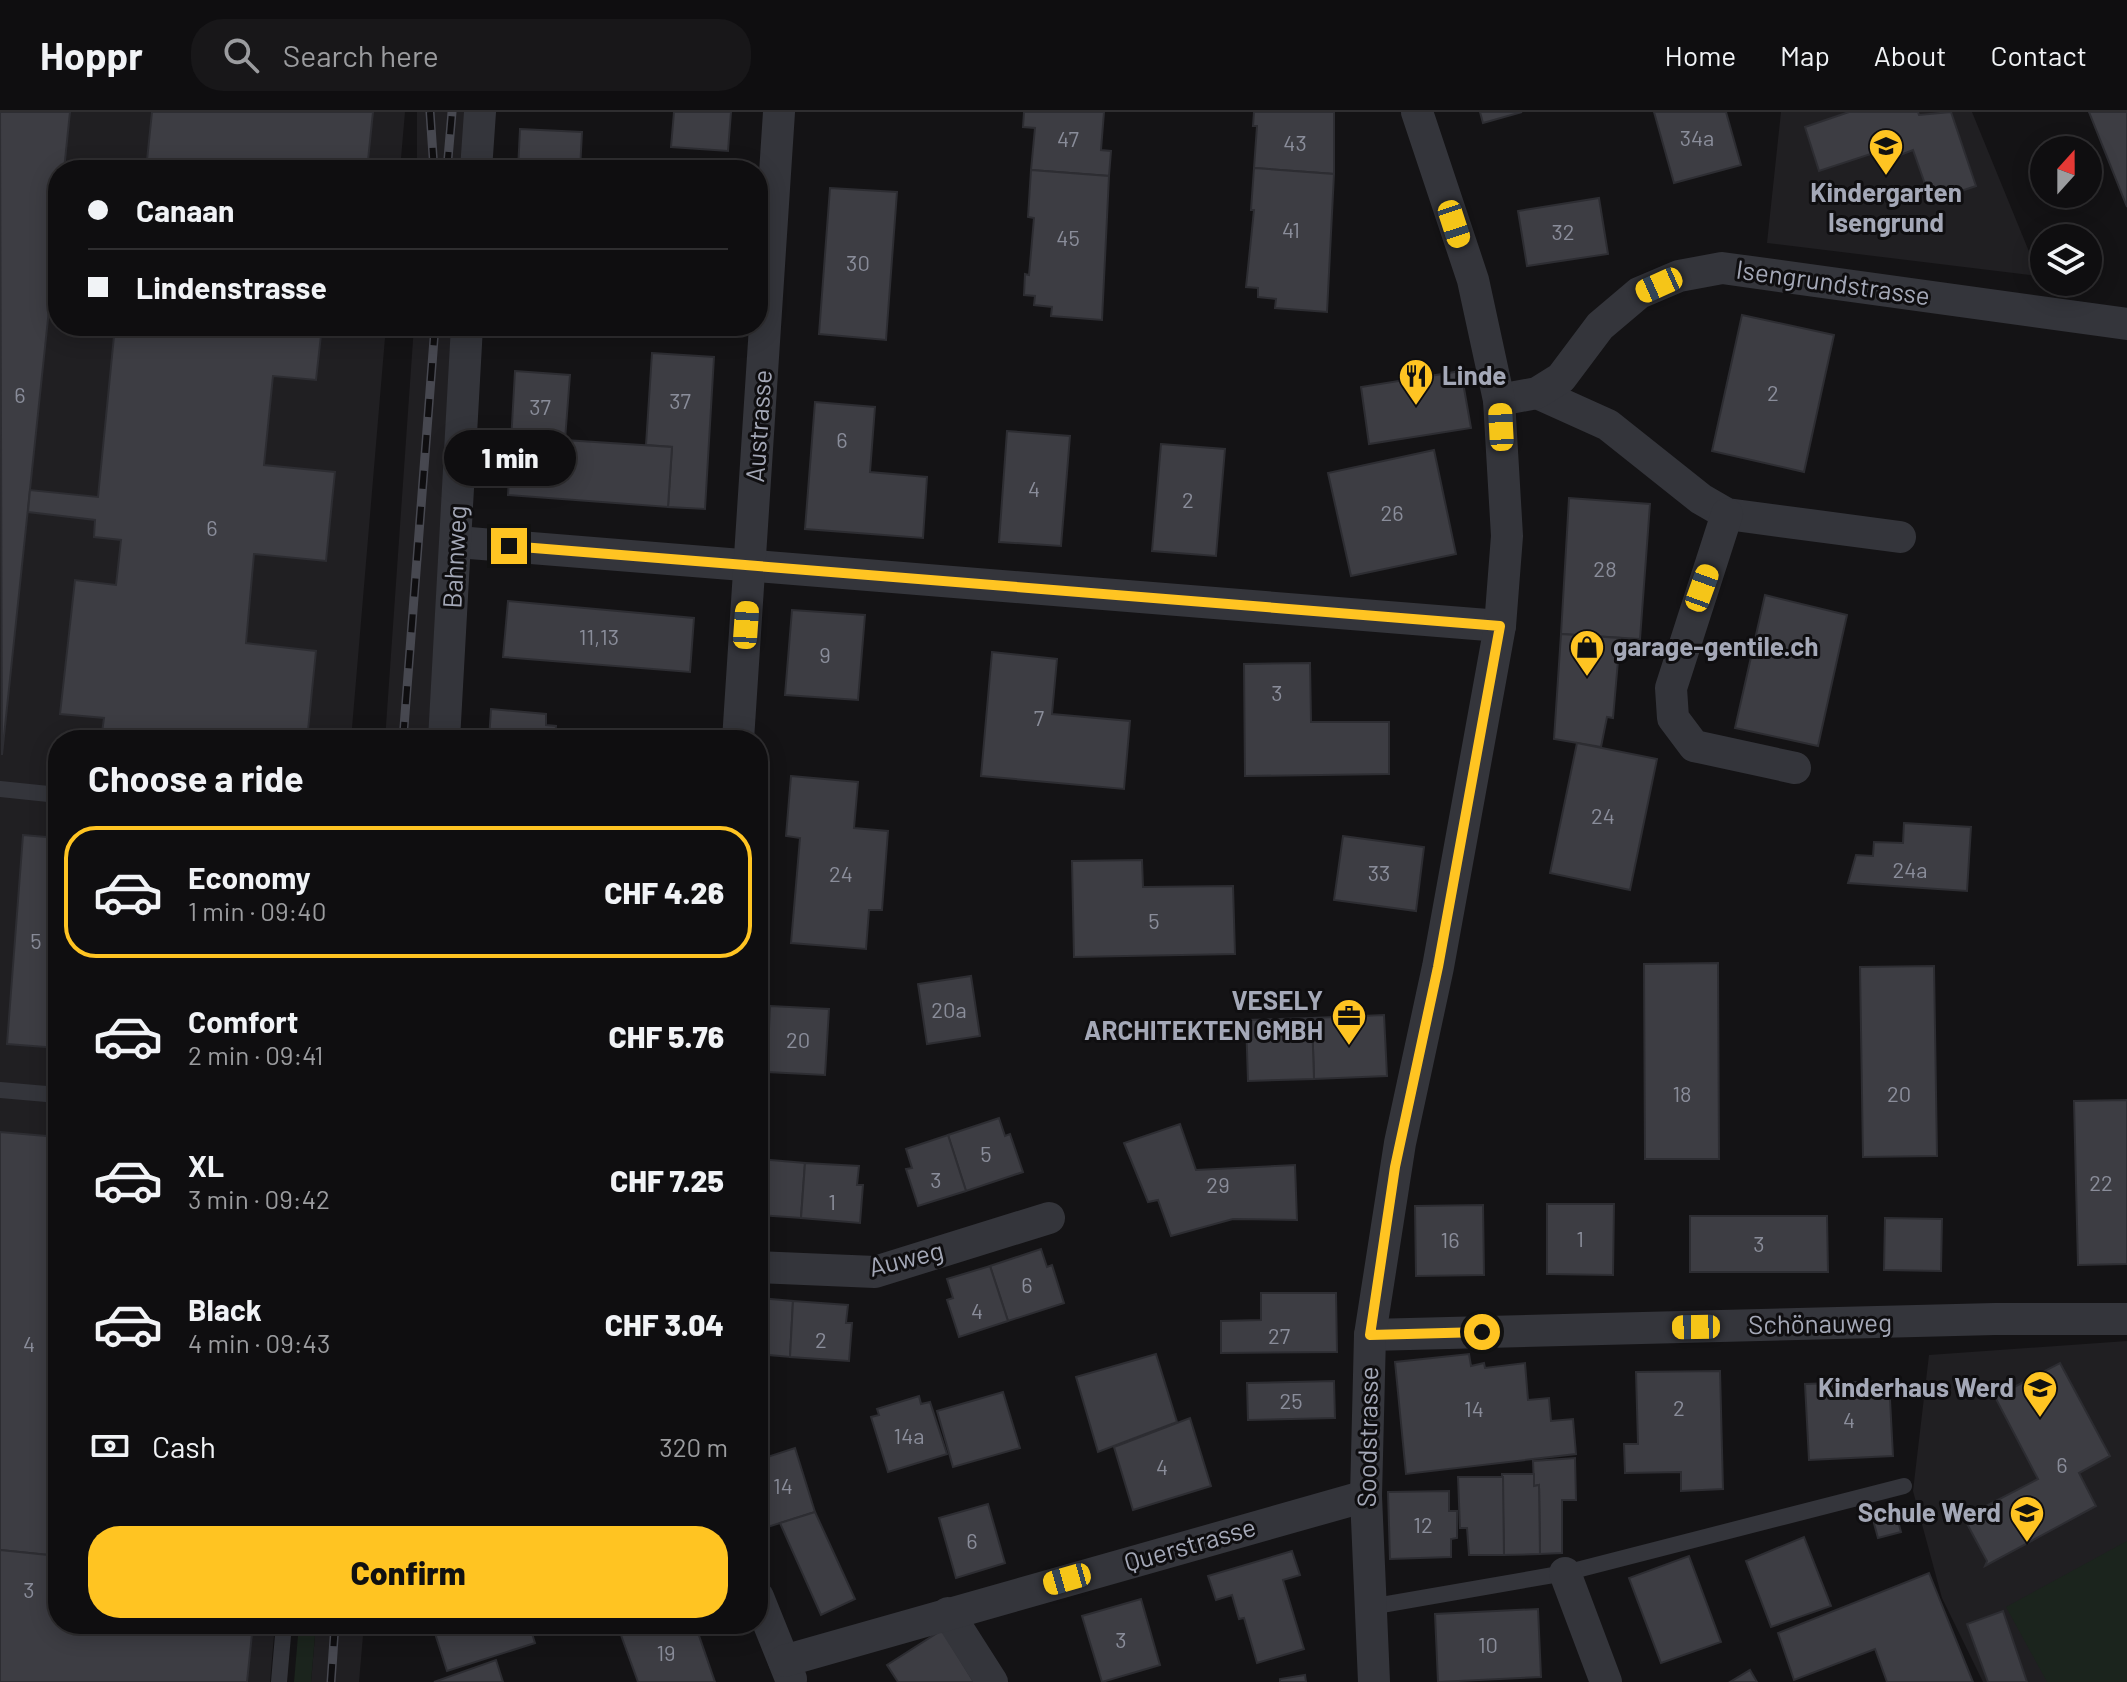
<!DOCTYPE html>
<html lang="en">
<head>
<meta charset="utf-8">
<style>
	:root { --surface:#0f0e10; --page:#181719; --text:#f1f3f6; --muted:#9b9c9f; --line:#2f2e30; --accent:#ffc422 }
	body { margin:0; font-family:Barlow,sans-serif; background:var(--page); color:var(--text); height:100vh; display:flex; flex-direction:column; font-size:30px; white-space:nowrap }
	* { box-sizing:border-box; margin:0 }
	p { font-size:26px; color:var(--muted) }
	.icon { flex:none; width:44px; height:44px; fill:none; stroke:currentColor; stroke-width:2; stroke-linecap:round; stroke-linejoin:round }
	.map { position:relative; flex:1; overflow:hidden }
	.sheet { position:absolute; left:48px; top:618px; width:720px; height:904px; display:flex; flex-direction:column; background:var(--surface); border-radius:32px; box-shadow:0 4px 20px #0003,0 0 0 2px var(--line) }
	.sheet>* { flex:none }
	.top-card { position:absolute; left:48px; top:48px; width:720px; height:176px; border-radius:32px; box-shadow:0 4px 20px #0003,0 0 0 2px var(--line); display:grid; align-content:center; height:176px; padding:0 40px; background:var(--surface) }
	.needle { width:52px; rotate:21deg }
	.fabs { position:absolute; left:2030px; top:24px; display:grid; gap:16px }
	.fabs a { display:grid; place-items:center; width:72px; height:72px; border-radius:50%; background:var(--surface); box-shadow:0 4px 20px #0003,0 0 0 2px var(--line); font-size:40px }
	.end { position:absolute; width:36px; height:36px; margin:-18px; border:10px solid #ffc422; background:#111; box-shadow:0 0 0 4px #111 }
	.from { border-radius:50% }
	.bubble { position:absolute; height:56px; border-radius:28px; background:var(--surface); box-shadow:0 4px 20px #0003,0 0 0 2px var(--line); font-size:26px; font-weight:800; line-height:56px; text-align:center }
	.car { position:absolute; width:24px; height:48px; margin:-24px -12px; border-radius:10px; box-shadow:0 0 6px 2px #0007; background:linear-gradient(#f5c518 24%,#345 0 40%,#f5c518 0 76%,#345 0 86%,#f5c518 0) }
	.top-card b { display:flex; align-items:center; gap:28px; height:76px; font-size:30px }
	.top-card b+b { border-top:2px solid var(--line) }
	.top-card i { width:20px; height:20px; background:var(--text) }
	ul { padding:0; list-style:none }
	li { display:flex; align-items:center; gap:24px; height:132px; margin:0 16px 12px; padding:0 24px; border:4px solid transparent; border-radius:32px }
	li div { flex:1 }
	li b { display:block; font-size:30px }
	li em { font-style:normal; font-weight:800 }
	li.selected { border-color:var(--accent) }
	li>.icon { width:72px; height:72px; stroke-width:1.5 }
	h2 { padding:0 40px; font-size:36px; line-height:96px }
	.pay { display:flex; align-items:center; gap:20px; height:88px; padding:0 40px; font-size:30px }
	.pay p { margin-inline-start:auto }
	.primary-button { display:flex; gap:16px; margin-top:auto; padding:16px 40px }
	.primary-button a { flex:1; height:92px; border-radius:32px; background:var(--accent); color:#111; font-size:32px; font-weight:800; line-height:92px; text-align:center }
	header { display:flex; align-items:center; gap:48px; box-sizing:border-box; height:112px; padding:0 40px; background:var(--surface); border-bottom:2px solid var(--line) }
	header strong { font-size:38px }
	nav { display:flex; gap:44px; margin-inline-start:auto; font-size:28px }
	.search { width:560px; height:72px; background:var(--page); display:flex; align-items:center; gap:20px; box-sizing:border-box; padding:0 28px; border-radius:32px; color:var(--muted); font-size:30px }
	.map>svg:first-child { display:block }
	.built { fill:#201f22 }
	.green { fill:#1b241d }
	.building { fill:#3d3d43; stroke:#2d2d32; stroke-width:2 }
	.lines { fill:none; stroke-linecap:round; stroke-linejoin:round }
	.service { stroke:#34353b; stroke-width:16 }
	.minor { stroke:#34353b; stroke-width:32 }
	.rail-casing { stroke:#474850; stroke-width:9 }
	.rail { stroke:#0f0e10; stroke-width:6; stroke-dasharray:18; stroke-linecap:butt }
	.route { stroke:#ffc422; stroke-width:10 }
	.labels { text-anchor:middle; stroke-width:6; stroke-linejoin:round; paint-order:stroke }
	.number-label { font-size:22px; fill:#8a8d9a }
	.poi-label { font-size:26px; font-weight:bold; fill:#a4a8b7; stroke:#0f0e10; text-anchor:end }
	.street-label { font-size:26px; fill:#a4a8b7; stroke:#0f0e10 }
</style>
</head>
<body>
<header>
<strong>Hoppr</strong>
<div class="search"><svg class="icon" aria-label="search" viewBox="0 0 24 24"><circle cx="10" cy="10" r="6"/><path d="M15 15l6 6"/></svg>Search here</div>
<nav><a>Home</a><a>Map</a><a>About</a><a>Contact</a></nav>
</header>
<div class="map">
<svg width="2127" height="1570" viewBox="0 0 2127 1570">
	<rect width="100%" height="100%" fill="#141315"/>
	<!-- built -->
	<g class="built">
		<polygon points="0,0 405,0 400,58 58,58 58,214 386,214 351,628 58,628 58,1512 275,1512 270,1570 0,1570"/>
		<polygon points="417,0 469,0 466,58 417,58"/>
		<polygon points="1781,0 1972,0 2039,164 1767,131"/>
		<polygon points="414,214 457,214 432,628 385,628"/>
		<polygon points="2127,1229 2127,1570 1983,1570 1942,1486 1913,1379 1929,1243"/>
		<polygon points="316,1512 364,1512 359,1570 311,1570"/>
	</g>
	<!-- green -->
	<g class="green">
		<polygon points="2127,1429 2127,1570 2047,1570 2006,1495"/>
		<polygon points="299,1512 316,1512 311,1570 294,1570"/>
	</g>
	<!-- building -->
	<g class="building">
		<polygon points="0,0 70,0 64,58 58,58 58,112 2,643"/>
		<polygon points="152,0 373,0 367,58 146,58"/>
		<polygon points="674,0 731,0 728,39 671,35"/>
		<polygon points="1024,0 1104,0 1101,38 1111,39 1109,64 1031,58 1035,16 1023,15"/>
		<polygon points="1254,0 1334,0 1334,62 1254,56 1257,14 1253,14"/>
		<polygon points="1480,0 1522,0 1483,11"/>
		<polygon points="1654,0 1726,0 1741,53 1674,71"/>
		<polygon points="1849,0 1918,0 1919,3 1951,0 1976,74 1931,89 1913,38 1890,47 1886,37 1819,59 1805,15"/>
		<polygon points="2089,0 2127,0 2127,95"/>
		<polygon points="520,17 582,20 580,58 518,58"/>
		<polygon points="1254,56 1334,62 1327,200 1275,196 1276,187 1258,185 1258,176 1246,175 1254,98 1251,98"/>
		<polygon points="1031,58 1109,64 1102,208 1051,204 1052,195 1034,193 1035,184 1024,183 1025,162 1029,163 1034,106 1028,105"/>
		<polygon points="830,76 897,80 886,228 819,222"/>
		<polygon points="1599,86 1608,142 1527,154 1518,99"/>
		<polygon points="52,166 58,167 58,190 50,189"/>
		<polygon points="1742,203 1834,223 1804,360 1712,339"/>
		<polygon points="115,214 322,214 316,268 273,264 264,353 335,360 326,449 254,442 246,531 316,539 307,628 101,628 104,606 60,602 75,468 116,473 121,428 94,425 95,408 28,400 30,378 98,385"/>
		<polygon points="652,241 714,245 705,397 668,395 672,335 646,333"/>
		<polygon points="515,259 570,263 565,328 672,335 668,395 508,383"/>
		<polygon points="1461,259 1471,316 1369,332 1361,275"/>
		<polygon points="815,290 875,295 870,360 927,365 923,426 805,417"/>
		<polygon points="1007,319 1070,324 1061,434 999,430"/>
		<polygon points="1161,332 1225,337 1216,444 1152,439"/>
		<polygon points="1434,338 1456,442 1351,464 1328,361"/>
		<polygon points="1569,386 1650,392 1640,527 1561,522"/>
		<polygon points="1765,483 1847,503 1818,634 1735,616"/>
		<polygon points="508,489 694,506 690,560 503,545"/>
		<polygon points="792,498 865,503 858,588 785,583"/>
		<polygon points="1561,522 1620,526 1613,606 1607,605 1601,635 1554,627"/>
		<polygon points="992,540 1057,547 1052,602 1130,609 1124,677 981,664"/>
		<polygon points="1310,551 1311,610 1389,610 1389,662 1245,664 1244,552"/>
		<polygon points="491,597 546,602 546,613 556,614 555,628 489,628"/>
		<polygon points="1577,631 1657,647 1630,778 1550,761"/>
		<polygon points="791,664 858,670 854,716 888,719 882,798 869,798 866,837 791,831 800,726 786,724"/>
		<polygon points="1904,711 1971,715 1967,779 1848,771 1856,743 1873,744 1874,730 1903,731"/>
		<polygon points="23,723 58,726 58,936 7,932"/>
		<polygon points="1343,724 1424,735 1416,799 1334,788"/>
		<polygon points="1142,748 1143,775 1233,774 1235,842 1074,845 1072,749"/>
		<polygon points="1718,851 1719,1047 1645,1047 1644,852"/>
		<polygon points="1934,854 1937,1044 1863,1045 1860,855"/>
		<polygon points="971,864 980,924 927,932 918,872"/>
		<polygon points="770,894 829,897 825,963 767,960"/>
		<polygon points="1384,903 1387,964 1314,967 1312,906"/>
		<polygon points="1312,906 1314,967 1248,969 1246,908"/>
		<polygon points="2127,988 2127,1152 2078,1153 2074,989"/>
		<polygon points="999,1006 1005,1024 1010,1022 1023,1060 966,1079 948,1023"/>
		<polygon points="1180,1012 1196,1058 1295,1053 1297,1108 1233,1107 1171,1124 1158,1088 1148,1090 1124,1031"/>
		<polygon points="0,1020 58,1025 58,1444 0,1438"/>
		<polygon points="948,1023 966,1079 918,1094 906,1057 912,1056 906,1037"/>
		<polygon points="760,1047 805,1051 801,1106 758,1103"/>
		<polygon points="805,1051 859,1054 857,1073 863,1073 860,1111 801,1106"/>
		<polygon points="1547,1092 1614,1092 1613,1163 1547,1162"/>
		<polygon points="1483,1093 1484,1163 1416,1164 1415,1094"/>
		<polygon points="1690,1104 1827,1104 1828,1160 1690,1160"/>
		<polygon points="1885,1106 1942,1107 1941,1159 1884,1158"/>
		<polygon points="1041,1137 1047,1155 1052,1153 1064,1191 1008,1209 990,1154"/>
		<polygon points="990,1154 1008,1209 959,1225 947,1188 953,1186 947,1167"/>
		<polygon points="1261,1181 1336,1181 1337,1240 1221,1241 1221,1209 1261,1208"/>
		<polygon points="758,1186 793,1189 790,1245 758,1242"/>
		<polygon points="793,1189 848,1193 846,1211 852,1211 849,1249 790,1245"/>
		<polygon points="1156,1242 1177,1310 1098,1340 1076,1265"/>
		<polygon points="1469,1242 1471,1254 1484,1251 1485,1256 1525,1251 1528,1288 1549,1286 1551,1309 1573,1307 1576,1342 1406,1362 1395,1250"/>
		<polygon points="2060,1251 2110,1344 2079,1361 2096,1394 1985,1454 1987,1449 1965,1408 1961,1407 2038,1367 1995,1285"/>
		<polygon points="1720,1259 1723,1377 1681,1379 1681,1360 1625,1361 1624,1332 1638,1332 1636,1260"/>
		<polygon points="1334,1269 1335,1306 1248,1308 1247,1271"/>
		<polygon points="1889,1269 1893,1344 1809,1348 1805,1272"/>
		<polygon points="1003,1280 1020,1336 953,1355 937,1299"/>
		<polygon points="919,1284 921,1292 930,1290 947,1342 888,1360 871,1305 879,1303 877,1297"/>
		<polygon points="1190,1306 1211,1374 1133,1398 1114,1335"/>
		<polygon points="795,1336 815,1400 758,1418 758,1348"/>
		<polygon points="1575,1346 1576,1388 1562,1388 1562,1441 1540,1442 1539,1373 1534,1374 1533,1349"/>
		<polygon points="1502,1362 1534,1362 1534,1374 1539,1373 1540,1442 1504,1443"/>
		<polygon points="1458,1365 1503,1365 1504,1443 1469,1443 1467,1416 1460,1416"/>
		<polygon points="1449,1379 1449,1399 1457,1399 1457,1426 1451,1427 1451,1445 1390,1447 1388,1380"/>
		<polygon points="988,1392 1005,1451 956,1466 939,1406"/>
		<polygon points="1895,1398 1901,1420 1878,1426 1872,1404"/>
		<polygon points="815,1400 855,1487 821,1503 780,1411"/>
		<polygon points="1804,1425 1831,1494 1771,1515 1746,1449"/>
		<polygon points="0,1438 58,1444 58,1512 253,1512 247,1570 0,1570"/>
		<polygon points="1292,1439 1300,1463 1283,1468 1304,1537 1257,1551 1244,1506 1239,1507 1232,1483 1216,1488 1208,1464"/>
		<polygon points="1689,1444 1721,1530 1661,1551 1629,1466"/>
		<polygon points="1929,1461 1973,1570 1887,1570 1875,1537 1794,1568 1778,1521"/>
		<polygon points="1141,1487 1160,1553 1102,1570 1082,1504"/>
		<polygon points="1538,1497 1541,1565 1438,1570 1435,1502"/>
		<polygon points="2003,1499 2027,1570 1988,1570 1967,1512"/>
		<polygon points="432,1512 529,1512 535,1531 447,1559"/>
		<polygon points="617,1512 695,1512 715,1570 638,1570"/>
		<polygon points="942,1518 974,1570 898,1570 887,1553"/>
		<polygon points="496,1548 503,1570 434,1570"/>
		<polygon points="1750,1558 1757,1570 1730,1570"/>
		<polygon points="1305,1563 1306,1570 1280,1570 1280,1567"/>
	</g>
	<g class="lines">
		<!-- service -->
		<g class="service">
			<polyline points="0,677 58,683"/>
			<polyline points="0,978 58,983"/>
			<polyline points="1370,1495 1565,1461 1904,1374"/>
			<polyline points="279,1570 284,1512"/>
		</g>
		<!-- minor -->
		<g class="minor">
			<polyline points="476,58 480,0"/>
			<polyline points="1537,281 1608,313 1701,387 1727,402 1900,425"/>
			<polyline points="1499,288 1537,281 1561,266 1600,214 1639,181 1679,164 1722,156 2127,212"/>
			<polyline points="1727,402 1671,576 1673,606 1694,634 1795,656"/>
			<polyline points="457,430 1500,514"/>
			<polyline points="444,628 467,214"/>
			<polyline points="738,628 779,0"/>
			<polyline points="758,1155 875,1160 1049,1106"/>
			<polyline points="1370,1223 1995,1207 2127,1207"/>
			<polyline points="1565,1461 1606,1570"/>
			<polyline points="758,1485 791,1567"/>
			<polyline points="948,1501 992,1570"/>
			<polyline points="784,1549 1366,1384"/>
			<polyline points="1374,1570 1366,1384 1370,1223 1400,1031 1438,855 1500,514 1507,424 1499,288 1473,168 1417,0"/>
		</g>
		<!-- rail casing -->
		<g class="rail-casing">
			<g id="rail">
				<polyline points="430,0 434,58"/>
				<polyline points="447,58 452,0"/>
				<polyline points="403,628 435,214"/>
				<polyline points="331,1570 335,1512"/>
			</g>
		</g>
		<!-- rail -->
		<use href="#rail" class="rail"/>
	</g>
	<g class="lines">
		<!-- route -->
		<polyline class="route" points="509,434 1500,514 1438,855 1395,1055 1370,1223 1482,1220"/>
	</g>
	<!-- icons -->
	<defs>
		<g id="school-pin" transform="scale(1.8)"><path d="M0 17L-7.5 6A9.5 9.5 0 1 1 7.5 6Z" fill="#ffc422" stroke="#0f0e10"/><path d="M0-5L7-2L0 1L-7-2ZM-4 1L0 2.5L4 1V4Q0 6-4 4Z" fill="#111"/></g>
		<g id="restaurant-pin" transform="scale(1.8)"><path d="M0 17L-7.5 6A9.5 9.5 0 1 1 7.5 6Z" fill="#ffc422" stroke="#0f0e10"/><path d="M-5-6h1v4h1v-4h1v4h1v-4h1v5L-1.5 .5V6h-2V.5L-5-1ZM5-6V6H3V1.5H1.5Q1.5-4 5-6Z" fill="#111"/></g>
		<g id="shop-pin" transform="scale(1.8)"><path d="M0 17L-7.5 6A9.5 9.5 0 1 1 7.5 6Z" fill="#ffc422" stroke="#0f0e10"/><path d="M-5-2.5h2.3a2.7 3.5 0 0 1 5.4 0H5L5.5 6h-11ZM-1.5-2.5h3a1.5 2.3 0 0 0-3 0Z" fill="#111"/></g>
		<g id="office-pin" transform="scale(1.8)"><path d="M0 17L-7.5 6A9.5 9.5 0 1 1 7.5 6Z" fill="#ffc422" stroke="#0f0e10"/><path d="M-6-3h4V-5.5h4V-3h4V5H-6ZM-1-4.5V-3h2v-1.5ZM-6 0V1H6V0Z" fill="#111"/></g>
	</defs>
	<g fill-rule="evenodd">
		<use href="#school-pin" x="1886" y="34"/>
		<use href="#restaurant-pin" x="1416" y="264"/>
		<use href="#shop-pin" x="1587" y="535"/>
		<use href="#office-pin" x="1349" y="904"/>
		<use href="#school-pin" x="2040" y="1276"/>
		<use href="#school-pin" x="2027" y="1401"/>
	</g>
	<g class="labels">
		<!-- number labels -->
		<g class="number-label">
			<text x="1697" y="34">34a</text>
			<text x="1068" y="35">47</text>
			<text x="1295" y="39">43</text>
			<text x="1291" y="126">41</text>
			<text x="1563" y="128">32</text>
			<text x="1068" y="134">45</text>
			<text x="858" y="159">30</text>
			<text x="1773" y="289">2</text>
			<text x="20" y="291">6</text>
			<text x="680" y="297">37</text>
			<text x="540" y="303">37</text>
			<text x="842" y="336">6</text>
			<text x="1034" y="385">4</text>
			<text x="1188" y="396">2</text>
			<text x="1392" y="409">26</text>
			<text x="212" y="424">6</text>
			<text x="1605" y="465">28</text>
			<text x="599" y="533">11,13</text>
			<text x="825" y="551">9</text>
			<text x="1277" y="589">3</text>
			<text x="1039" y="614">7</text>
			<text x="1603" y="712">24</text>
			<text x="1910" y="766">24a</text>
			<text x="1379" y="769">33</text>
			<text x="841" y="770">24</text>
			<text x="1154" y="817">5</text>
			<text x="36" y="837">5</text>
			<text x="949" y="906">20a</text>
			<text x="798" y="936">20</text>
			<text x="1682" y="990">18</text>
			<text x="1899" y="990">20</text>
			<text x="986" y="1050">5</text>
			<text x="936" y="1076">3</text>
			<text x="2101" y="1079">22</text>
			<text x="1218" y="1081">29</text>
			<text x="832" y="1098">1</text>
			<text x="1580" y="1135">1</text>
			<text x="1450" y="1136">16</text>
			<text x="1759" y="1140">3</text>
			<text x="1027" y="1181">6</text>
			<text x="977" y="1207">4</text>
			<text x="1279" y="1232">27</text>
			<text x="821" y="1236">2</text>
			<text x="29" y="1240">4</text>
			<text x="1291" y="1297">25</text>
			<text x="1679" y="1304">2</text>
			<text x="1474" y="1305">14</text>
			<text x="1849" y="1316">4</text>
			<text x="909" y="1332">14a</text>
			<text x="2062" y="1361">6</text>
			<text x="1162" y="1363">4</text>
			<text x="783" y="1382">14</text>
			<text x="1423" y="1421">12</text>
			<text x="972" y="1437">6</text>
			<text x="29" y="1486">3</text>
			<text x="1121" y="1536">3</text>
			<text x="1488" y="1541">10</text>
			<text x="666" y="1549">19</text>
		</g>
		<!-- poi labels -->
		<g class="poi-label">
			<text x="1886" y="90" text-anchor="middle">Kindergarten<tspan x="1886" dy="30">Isengrund</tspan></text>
			<text x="1442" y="273" text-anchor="start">Linde</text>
			<text x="1613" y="544" text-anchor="start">garage-gentile.ch</text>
			<text x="1323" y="898">VESELY<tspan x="1323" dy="30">ARCHITEKTEN GMBH</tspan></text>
			<text x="2014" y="1285">Kinderhaus Werd</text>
			<text x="2001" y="1410">Schule Werd</text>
		</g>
		<!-- street labels -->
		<g class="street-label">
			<text transform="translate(1833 171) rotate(8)" y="9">Isengrundstrasse</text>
			<text transform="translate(759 314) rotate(-86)" y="9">Austrasse</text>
			<text transform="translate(455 445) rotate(-87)" y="9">Bahnweg</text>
			<text transform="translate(906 1147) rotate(-14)" y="9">Auweg</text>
			<text transform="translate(1820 1212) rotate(-1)" y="9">Schönauweg</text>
			<text transform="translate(1368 1325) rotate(-89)" y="9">Soodstrasse</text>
			<text transform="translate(1190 1433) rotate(-16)" y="9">Querstrasse</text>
		</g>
	</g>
</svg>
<div class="fabs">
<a><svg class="needle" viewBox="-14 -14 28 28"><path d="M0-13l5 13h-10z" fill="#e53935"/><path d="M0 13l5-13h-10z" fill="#9b9c9f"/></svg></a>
<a><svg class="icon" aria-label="layers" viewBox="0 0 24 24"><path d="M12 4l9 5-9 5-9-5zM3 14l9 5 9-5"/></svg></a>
</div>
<i class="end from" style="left:1482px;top:1220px"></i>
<i class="end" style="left:509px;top:434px"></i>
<div class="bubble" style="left:444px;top:318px;width:132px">1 min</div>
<i class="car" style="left:1454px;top:112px;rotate:162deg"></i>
<i class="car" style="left:1659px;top:173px;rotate:246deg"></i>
<i class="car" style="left:1501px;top:315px;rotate:357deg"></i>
<i class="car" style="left:1702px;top:476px;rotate:20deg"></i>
<i class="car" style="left:746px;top:513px;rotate:4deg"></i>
<i class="car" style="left:1696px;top:1215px;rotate:269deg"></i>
<i class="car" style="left:1067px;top:1467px;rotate:254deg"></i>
<div class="top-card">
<b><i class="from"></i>Canaan</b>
<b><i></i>Lindenstrasse</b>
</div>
<section class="sheet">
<h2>Choose a ride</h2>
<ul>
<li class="selected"><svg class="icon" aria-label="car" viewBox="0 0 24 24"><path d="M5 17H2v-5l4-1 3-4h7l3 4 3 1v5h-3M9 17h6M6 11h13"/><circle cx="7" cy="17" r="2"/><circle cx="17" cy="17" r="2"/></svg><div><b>Economy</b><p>1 min · 09:40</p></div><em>CHF 4.26</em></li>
<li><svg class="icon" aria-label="car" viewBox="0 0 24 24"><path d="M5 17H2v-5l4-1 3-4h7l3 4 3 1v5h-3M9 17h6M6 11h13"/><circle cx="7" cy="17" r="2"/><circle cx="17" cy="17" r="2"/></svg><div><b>Comfort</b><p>2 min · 09:41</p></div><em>CHF 5.76</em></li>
<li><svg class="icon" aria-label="car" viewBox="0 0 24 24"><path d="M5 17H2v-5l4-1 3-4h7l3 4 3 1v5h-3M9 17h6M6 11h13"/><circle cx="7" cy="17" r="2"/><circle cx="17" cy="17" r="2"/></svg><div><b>XL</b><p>3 min · 09:42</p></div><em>CHF 7.25</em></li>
<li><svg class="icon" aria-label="car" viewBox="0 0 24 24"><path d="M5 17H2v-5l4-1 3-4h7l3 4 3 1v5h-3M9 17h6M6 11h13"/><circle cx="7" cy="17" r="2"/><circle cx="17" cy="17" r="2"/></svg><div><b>Black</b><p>4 min · 09:43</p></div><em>CHF 3.04</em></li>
</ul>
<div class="pay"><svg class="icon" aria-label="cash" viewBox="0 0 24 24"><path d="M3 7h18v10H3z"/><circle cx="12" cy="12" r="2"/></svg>Cash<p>320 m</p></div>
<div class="primary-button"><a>Confirm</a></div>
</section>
</div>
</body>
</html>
